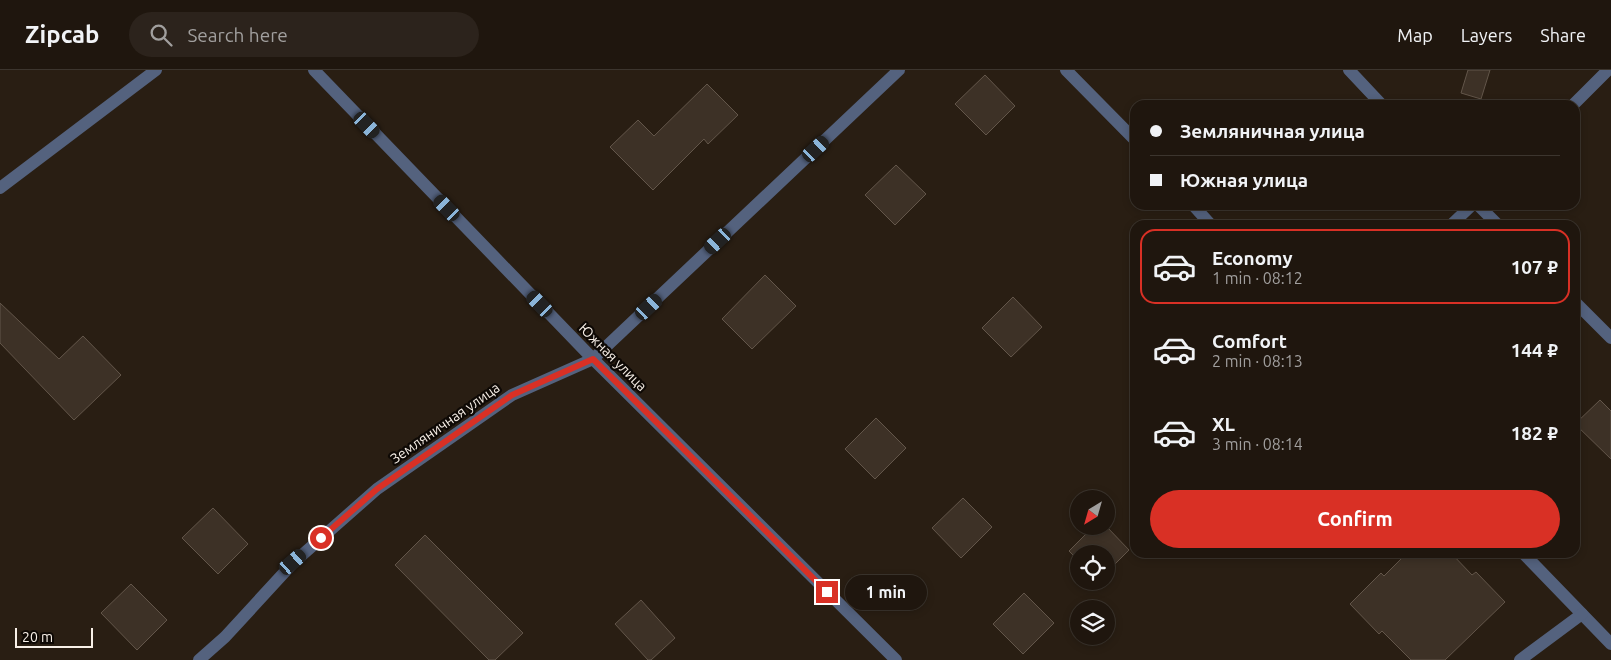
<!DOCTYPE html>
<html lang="en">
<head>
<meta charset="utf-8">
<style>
	:root { --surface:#1f160e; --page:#2c231c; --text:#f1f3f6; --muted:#a19f9e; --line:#3c352e; --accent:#d93025 }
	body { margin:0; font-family:Ubuntu,sans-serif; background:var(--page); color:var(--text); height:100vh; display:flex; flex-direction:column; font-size:19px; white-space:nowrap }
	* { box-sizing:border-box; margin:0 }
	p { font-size:16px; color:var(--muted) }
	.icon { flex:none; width:28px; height:28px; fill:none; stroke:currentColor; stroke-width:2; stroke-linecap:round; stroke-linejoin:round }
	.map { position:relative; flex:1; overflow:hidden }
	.details { position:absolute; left:1130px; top:150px; width:450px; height:338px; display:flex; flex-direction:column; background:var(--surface); border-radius:15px; box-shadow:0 2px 8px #0003,0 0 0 1px var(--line) }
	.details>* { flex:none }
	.guide { position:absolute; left:1130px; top:30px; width:450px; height:110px; border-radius:15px; box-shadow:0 2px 8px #0003,0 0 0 1px var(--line); display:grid; align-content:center; height:110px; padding:0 20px; background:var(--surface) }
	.needle { width:32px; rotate:217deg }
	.controls { position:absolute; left:1070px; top:420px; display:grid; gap:10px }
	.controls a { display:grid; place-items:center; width:45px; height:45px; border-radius:50%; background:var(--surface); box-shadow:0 2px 8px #0003,0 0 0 1px var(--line); font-size:25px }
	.scale { position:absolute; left:15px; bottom:12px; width:78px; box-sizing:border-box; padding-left:5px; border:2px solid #f8f0e8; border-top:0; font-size:14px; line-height:18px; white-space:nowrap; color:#f8f0e8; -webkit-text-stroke:4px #0e0905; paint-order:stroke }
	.end { position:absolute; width:22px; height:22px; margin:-11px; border:6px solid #d93025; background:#fff; box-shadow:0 0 0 2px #fff }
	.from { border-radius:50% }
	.bubble { position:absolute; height:35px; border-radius:18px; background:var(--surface); box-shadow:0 2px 8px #0003,0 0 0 1px var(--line); font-size:16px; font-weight:700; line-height:35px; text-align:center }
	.car { position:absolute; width:15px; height:30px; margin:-15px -8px; border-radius:6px; box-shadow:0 0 4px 1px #0007; background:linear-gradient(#222 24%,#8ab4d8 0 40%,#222 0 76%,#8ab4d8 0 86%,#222 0) }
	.guide b { display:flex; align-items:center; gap:18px; height:48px; font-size:19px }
	.guide b+b { border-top:1px solid var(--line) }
	.guide i { width:12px; height:12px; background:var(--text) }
	ul { padding:9px 0 0; list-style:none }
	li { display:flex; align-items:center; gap:15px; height:75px; margin:0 10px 8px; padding:0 10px; border:2px solid transparent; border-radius:15px }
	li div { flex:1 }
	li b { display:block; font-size:19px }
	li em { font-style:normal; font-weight:700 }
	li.current { border-color:var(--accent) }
	li>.icon { width:45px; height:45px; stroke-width:1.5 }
	.action { display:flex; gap:10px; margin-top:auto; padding:10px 20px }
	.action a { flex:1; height:58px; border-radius:30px; background:var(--accent); color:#fff; font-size:20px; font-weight:700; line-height:58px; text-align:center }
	header { display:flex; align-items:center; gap:30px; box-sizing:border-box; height:70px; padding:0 25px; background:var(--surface); border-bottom:1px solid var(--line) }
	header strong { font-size:24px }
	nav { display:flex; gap:28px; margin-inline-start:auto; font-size:18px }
	.search { width:350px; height:45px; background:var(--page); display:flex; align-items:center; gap:12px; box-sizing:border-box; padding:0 18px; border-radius:28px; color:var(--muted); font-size:19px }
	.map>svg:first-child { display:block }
	.building { fill:#3d3126; stroke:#63564a }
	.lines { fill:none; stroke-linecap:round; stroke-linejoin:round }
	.minor { stroke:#54627e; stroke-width:12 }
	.route { stroke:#d93025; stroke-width:6 }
	.labels { text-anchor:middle; stroke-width:4.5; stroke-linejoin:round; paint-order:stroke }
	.street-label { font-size:14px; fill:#f8f0e8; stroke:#0e0905 }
</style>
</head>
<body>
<header>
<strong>Zipcab</strong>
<div class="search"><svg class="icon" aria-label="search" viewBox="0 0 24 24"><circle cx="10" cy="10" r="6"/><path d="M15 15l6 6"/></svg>Search here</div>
<nav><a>Map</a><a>Layers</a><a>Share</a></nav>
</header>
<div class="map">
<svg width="1611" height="590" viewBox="0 0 1611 590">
	<rect width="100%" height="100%" fill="#291e13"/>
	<!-- building -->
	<g class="building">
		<polygon points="1468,0 1490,0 1481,29 1461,23"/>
		<polygon points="985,5 1015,36 986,65 955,34"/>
		<polygon points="707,14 738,45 708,74 704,69 653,120 610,77 638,50 654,66"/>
		<polygon points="896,95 926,124 895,155 865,125"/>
		<polygon points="765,205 796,236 752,279 722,249"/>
		<polygon points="1013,227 1042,257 1011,287 982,258"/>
		<polygon points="0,233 59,289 83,266 121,305 74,350 0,273"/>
		<polygon points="1600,330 1611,341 1611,389 1575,354"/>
		<polygon points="876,348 906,378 875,409 845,379"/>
		<polygon points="963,428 992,457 961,488 932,458"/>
		<polygon points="213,438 248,474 218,504 182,468"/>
		<polygon points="1094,456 1106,456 1129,480 1106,503 1106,484 1079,484 1079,491 1069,481"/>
		<polygon points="425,465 523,563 495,590 489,590 395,495"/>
		<polygon points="1408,482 1450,482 1472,505 1476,502 1505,532 1445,590 1411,590 1382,561 1379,564 1350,534 1381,503 1384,506"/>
		<polygon points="131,514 167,550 137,580 101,543"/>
		<polygon points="1024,523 1054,553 1023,584 993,554"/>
		<polygon points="641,530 675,568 651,590 648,590 615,554"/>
	</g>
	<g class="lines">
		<!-- minor -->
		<g class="minor">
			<polyline points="314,0 593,289 896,590"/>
			<polyline points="1066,0 1135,70"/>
			<polyline points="1349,0 1382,35"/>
			<polyline points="1573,35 1608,0"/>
			<polyline points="0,118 156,0"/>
			<polyline points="1193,135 1211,155"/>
			<polyline points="1478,135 1498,155"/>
			<polyline points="1451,155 1472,135"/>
			<polyline points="1575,232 1611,268"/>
			<polyline points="1522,482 1611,574"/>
			<polyline points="199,590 225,567 293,493 377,419 512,325 593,289 899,0"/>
			<polyline points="1520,590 1582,544"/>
		</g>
	</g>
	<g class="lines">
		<!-- route -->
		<polyline class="route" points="321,468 377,419 512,325 593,289 827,522"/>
	</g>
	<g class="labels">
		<!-- street labels -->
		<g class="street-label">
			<text transform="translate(613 287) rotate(45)" y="5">Южная улица</text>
			<text transform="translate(445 353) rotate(-35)" y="5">Земляничная улица</text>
		</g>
	</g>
</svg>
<div class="controls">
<a><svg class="needle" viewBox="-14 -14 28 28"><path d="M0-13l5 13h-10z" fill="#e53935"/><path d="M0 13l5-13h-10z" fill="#a19f9e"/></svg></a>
<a><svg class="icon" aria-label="locate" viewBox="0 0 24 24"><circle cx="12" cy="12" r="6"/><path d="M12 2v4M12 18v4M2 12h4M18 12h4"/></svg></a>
<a><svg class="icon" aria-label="layers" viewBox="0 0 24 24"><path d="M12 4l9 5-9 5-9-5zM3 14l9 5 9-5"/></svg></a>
</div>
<div class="scale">20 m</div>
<i class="end from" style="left:321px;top:468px"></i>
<i class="end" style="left:827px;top:522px"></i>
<div class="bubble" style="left:845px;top:505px;width:82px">1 min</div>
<i class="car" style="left:367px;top:55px;rotate:136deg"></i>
<i class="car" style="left:816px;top:79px;rotate:47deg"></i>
<i class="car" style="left:447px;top:138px;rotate:316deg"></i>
<i class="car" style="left:718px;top:171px;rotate:227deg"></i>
<i class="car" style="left:540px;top:234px;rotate:316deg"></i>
<i class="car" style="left:649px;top:237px;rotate:47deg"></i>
<i class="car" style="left:293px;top:492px;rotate:49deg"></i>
<div class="guide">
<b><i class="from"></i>Земляничная улица</b>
<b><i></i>Южная улица</b>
</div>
<section class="details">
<ul>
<li class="current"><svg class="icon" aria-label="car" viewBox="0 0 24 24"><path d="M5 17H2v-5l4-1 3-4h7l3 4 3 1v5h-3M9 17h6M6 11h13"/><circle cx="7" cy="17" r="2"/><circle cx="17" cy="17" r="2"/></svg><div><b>Economy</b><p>1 min · 08:12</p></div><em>107 ₽</em></li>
<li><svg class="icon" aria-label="car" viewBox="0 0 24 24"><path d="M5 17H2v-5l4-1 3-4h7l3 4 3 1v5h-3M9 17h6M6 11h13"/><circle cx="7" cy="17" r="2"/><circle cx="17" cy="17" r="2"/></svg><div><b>Comfort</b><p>2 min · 08:13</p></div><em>144 ₽</em></li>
<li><svg class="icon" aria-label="car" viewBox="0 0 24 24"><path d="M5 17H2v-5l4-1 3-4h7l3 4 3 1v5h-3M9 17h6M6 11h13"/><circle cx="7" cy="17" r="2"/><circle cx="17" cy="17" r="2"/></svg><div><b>XL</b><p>3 min · 08:14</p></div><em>182 ₽</em></li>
</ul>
<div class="action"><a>Confirm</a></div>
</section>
</div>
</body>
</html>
